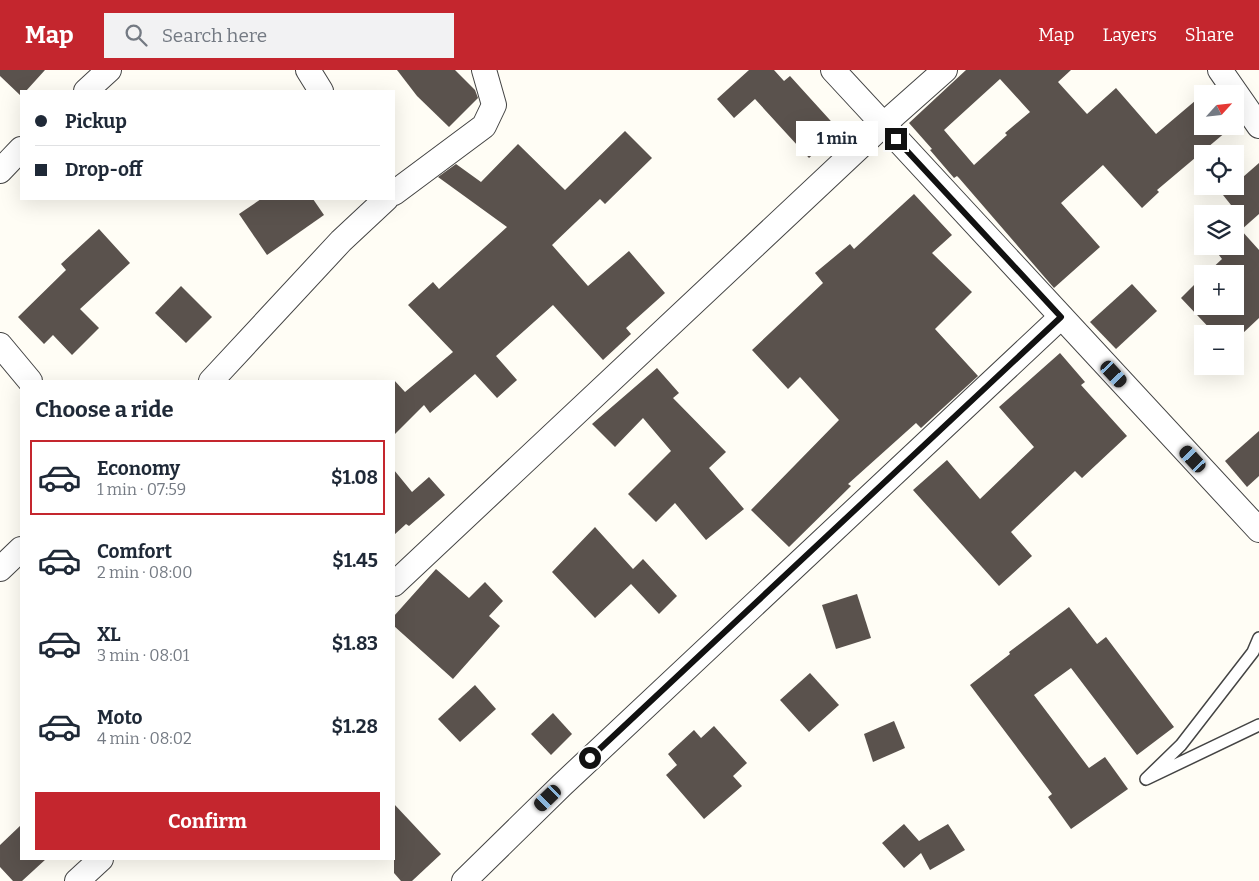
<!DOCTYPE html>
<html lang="en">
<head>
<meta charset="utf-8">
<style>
	:root { --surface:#fff; --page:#f2f2f3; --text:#1f2937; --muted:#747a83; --line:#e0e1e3; --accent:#c4262e }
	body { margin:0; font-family:Bitter,serif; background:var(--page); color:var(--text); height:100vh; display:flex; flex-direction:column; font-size:19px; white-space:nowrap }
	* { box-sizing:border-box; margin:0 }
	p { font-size:16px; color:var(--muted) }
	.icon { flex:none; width:28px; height:28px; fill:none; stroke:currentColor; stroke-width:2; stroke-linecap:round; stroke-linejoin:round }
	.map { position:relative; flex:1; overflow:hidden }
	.sheet { position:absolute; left:20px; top:310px; width:375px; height:480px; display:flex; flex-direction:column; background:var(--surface); border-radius:0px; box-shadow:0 5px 20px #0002 }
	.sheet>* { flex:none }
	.guide { position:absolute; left:20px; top:20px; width:375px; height:110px; border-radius:0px; box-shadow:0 5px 20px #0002; display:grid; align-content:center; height:110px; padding:0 15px; background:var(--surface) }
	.needle { width:32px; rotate:63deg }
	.controls { position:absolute; left:1194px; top:15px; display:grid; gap:10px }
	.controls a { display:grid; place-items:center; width:50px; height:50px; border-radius:0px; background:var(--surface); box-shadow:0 5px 20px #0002; font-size:25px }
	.end { position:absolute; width:22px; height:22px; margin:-11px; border:6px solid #111; background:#fff; box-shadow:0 0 0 2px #fff }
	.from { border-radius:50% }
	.bubble { position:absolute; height:35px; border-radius:0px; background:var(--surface); box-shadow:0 5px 20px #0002; font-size:16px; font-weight:700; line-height:35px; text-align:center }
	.car { position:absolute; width:15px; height:30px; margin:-15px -8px; border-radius:6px; box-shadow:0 0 4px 1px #0007; background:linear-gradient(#222 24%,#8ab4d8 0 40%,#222 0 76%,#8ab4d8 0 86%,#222 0) }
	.guide b { display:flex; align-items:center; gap:18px; height:48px; font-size:19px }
	.guide b+b { border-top:1px solid var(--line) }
	.guide i { width:12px; height:12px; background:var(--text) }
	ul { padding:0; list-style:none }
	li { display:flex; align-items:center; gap:15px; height:75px; margin:0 10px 8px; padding:0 5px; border:2px solid transparent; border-radius:0px }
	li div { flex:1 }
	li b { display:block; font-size:19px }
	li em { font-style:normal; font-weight:700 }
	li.on { border-color:var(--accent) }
	li>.icon { width:45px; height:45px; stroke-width:1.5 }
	h2 { padding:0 15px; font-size:22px; line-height:60px }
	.primary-button { display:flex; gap:10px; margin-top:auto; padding:10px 15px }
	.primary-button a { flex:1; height:58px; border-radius:0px; background:var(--accent); color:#fff; font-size:20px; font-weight:700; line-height:58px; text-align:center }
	header { display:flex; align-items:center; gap:30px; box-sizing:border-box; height:70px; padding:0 25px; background:var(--accent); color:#fff }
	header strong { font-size:24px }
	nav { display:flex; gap:28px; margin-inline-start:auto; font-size:18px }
	.search { width:350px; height:45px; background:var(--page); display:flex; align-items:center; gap:12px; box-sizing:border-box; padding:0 18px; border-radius:0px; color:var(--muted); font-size:19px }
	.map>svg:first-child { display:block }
	.building { fill:#5a524d; fill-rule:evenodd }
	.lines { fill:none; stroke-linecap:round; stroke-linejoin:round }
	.service-casing { stroke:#444; stroke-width:14 }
	.minor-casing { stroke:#444; stroke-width:26 }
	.service { stroke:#fff; stroke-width:11 }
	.minor { stroke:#fff; stroke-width:24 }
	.route { stroke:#111; stroke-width:6 }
</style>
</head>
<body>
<header>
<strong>Map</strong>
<div class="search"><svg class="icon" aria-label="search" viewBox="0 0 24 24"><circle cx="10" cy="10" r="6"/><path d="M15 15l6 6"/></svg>Search here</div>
<nav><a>Map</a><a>Layers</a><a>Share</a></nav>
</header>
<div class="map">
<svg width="1259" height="811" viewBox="0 0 1259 811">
	<rect width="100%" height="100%" fill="#fffdf5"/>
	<!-- building -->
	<g class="building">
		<polygon points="0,0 45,0 26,21 21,21 21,26 0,6"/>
		<polygon points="397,0 455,0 475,20 478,28 449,57 417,26"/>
		<polygon points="749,0 774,0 784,11 790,6 839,60 809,88 755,29 734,48 717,29"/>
		<path d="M966 0H1071L1058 12 1087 44 1116 18 1156 64 1202 25V56H1233L1157 120 1159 122 1142 138 1103 95 1061 133 1100 177 1054 218 959 108 957 106 954 108 930 80 932 79 909 53ZM1000 9 1030 42 1005 63 1007 65 974 95 944 60Z"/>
		<polygon points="625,61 652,88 605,134 600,129 552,175 588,216 629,181 665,223 626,258 631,264 603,290 553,235 496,286 517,310 497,328 475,304 430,343 424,335 394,365 394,310 405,322 453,282 408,235 433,212 439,219 507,157 438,107 456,94 481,112 518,74 565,120"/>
		<polygon points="1259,93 1259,144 1241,160 1259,180 1259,248 1242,264 1215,264 1181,228 1202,207 1202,236 1235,236 1235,204 1206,204 1222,189 1212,176 1235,176 1235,144 1221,144 1231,135 1223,125 1232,116 1235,116 1235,114"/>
		<polygon points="914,124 952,165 932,183 972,222 935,259 978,306 921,358 916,353 848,414 851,416 789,477 751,440 839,350 800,307 788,319 752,280 823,213 815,203 850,174 854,179"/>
		<polygon points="261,129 313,129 324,145 267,185 239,144"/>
		<polygon points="99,159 130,193 80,239 99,258 72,285 53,265 44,274 18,247 66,200 61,194"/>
		<polygon points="1132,214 1157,241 1116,279 1090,252"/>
		<polygon points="181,216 212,247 186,273 155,243"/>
		<polygon points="1060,283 1085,312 1081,315 1127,366 1082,408 1075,401 1011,462 1032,486 999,516 913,420 947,390 980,429 1034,377 999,337"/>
		<polygon points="657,298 679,323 673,328 726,382 709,398 744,439 706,470 675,433 656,452 628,424 671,381 643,348 615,377 592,354"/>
		<polygon points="1259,361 1259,406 1247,417 1225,391"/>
		<polygon points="394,400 412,422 429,407 445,425 409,456 406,454 394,465"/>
		<polygon points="595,457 633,499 643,489 677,526 659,544 631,514 595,548 552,502"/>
		<polygon points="436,499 469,528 485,512 503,531 489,546 500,556 453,609 394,556 394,546"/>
		<polygon points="857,524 871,568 836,579 822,535"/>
		<polygon points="1069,537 1097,574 1106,567 1174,657 1137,685 1071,598 1034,625 1089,698 1105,687 1128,719 1071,759 1048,727 1052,724 970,615 1010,584 1009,582"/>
		<polygon points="810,603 839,635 809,662 780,630"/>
		<polygon points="475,615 496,639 460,672 438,649"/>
		<polygon points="553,643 572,664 551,685 531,664"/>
		<polygon points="894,651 905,678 873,692 864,664"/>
		<polygon points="714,656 747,693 733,706 742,716 704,749 666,705 677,695 668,684 694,660 701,668"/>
		<polygon points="394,734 441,784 412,811 401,811 394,803"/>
		<polygon points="904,754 919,771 948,754 965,780 930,800 921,783 904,798 882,773"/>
		<polygon points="21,755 21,789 46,789 22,811 13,811 0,797 0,775"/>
	</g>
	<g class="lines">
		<!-- service casing -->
		<g class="service-casing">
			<polyline id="service" points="1259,568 1253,582 1181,675 1146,709 1259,655"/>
		</g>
		<!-- minor casing -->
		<g class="minor-casing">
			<g id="minor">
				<polyline points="308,0 321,21"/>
				<polyline points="833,0 1259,460"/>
				<polyline points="1220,0 1259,56"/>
				<polyline points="86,21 109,0"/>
				<polyline points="0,101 21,79"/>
				<polyline points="394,123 484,56 494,35 484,0"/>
				<polyline points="0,275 30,311"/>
				<polyline points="211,311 341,171 386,129"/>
				<polyline points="0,499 21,479"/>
				<polyline points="394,514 883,55 945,0"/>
				<polyline points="77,811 101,789"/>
				<polyline points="464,811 562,715 1061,247"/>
			</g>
		</g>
		<!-- service -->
		<use href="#service" class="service"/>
		<!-- minor -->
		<use href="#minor" class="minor"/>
	</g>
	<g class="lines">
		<!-- route -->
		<polyline class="route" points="590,688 1061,247 896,69"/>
	</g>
</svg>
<div class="controls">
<a><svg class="needle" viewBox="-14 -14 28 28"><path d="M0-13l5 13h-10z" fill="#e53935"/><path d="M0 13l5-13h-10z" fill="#747a83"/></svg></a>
<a><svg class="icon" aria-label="locate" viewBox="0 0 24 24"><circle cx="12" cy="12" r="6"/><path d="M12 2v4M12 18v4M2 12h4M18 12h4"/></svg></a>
<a><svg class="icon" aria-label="layers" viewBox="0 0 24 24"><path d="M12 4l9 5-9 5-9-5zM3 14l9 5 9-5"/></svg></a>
<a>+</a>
<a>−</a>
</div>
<i class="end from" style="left:590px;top:688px"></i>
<i class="end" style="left:896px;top:69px"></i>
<div class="bubble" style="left:796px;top:51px;width:82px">1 min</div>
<i class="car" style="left:1114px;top:304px;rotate:137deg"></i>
<i class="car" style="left:1193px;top:389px;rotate:317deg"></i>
<i class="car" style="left:548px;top:728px;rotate:226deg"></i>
<div class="guide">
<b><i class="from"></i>Pickup</b>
<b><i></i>Drop-off</b>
</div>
<section class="sheet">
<h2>Choose a ride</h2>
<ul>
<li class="on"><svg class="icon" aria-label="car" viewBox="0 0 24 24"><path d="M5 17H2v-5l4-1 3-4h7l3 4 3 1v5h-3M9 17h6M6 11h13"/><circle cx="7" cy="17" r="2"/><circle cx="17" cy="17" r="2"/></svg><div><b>Economy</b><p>1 min · 07:59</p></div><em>$1.08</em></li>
<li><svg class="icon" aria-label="car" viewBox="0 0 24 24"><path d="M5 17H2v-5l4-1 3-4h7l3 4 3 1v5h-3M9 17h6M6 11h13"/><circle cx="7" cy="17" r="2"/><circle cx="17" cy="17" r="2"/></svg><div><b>Comfort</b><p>2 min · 08:00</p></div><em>$1.45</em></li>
<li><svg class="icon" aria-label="car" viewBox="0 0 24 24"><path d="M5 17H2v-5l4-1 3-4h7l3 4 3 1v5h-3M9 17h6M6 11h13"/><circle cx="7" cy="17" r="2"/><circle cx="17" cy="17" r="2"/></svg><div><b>XL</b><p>3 min · 08:01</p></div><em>$1.83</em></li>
<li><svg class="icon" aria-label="car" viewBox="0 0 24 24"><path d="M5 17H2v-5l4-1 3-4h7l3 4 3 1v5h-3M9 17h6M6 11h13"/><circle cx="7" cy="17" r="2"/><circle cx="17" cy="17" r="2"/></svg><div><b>Moto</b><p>4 min · 08:02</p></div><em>$1.28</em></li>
</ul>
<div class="primary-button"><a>Confirm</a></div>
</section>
</div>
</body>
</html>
